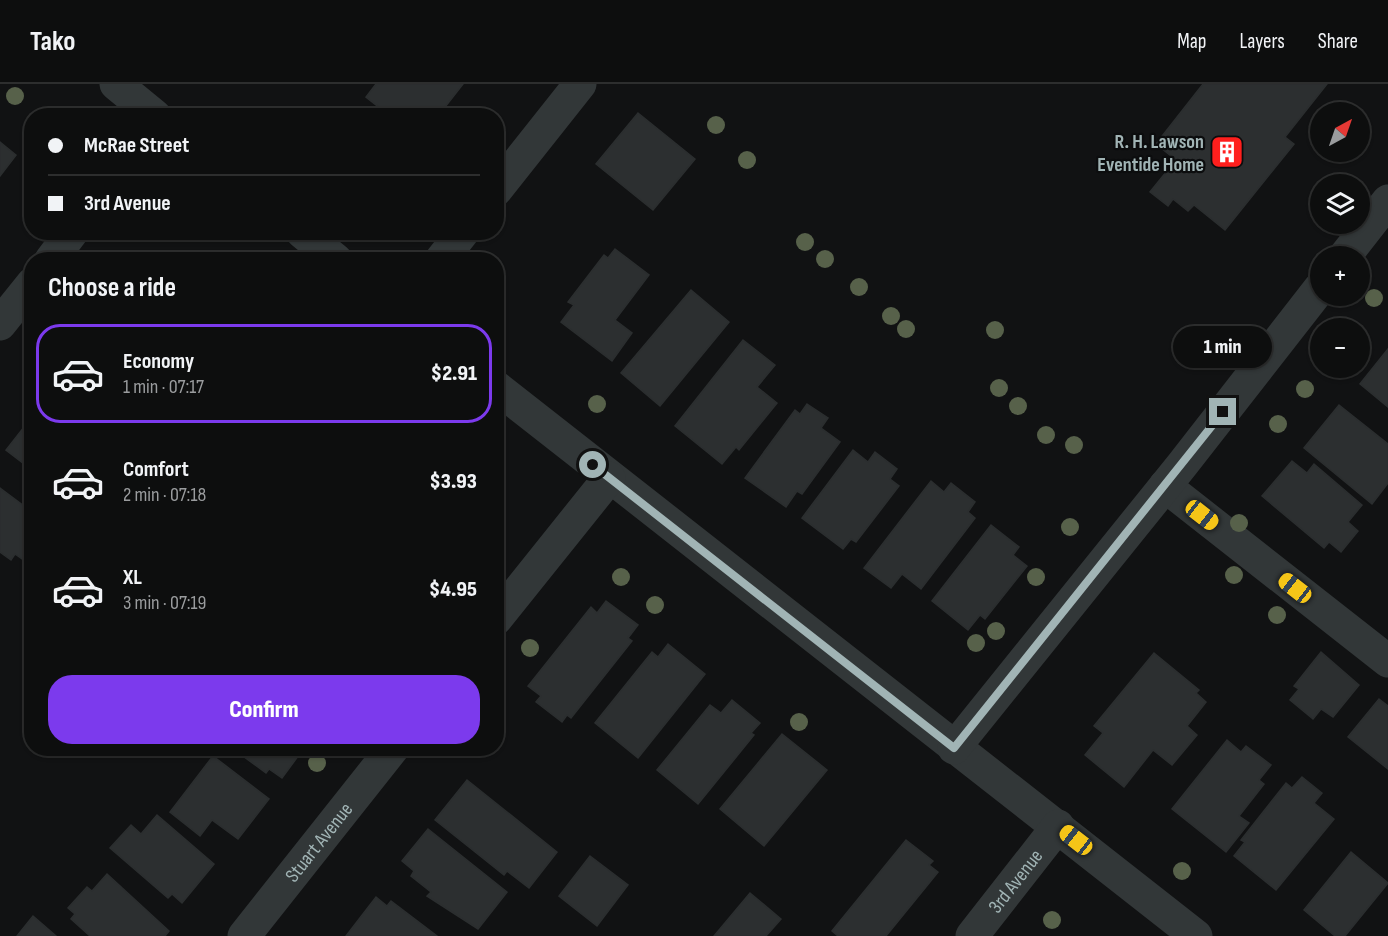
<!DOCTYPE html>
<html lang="en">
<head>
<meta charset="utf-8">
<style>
	:root { --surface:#0d0e0e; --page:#161717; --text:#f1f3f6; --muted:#9a9c9e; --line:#2d2e2e; --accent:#7c3aed }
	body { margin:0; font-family:"Sofia Sans Condensed",sans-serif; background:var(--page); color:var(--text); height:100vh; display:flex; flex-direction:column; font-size:22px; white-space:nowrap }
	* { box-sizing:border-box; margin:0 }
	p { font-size:20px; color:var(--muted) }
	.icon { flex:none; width:33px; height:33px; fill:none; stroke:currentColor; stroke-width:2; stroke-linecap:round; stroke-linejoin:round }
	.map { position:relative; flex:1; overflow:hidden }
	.side { position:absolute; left:24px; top:168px; width:480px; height:504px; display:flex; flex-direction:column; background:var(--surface); border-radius:24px; box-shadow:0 2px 4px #0004,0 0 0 2px var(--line) }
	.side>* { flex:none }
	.banner { position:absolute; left:24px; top:24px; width:480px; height:132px; border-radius:24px; box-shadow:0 2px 4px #0004,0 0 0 2px var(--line); display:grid; align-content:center; height:132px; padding:0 24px; background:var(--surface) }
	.needle { width:39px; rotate:40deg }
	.fabs { position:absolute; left:1310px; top:18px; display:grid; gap:12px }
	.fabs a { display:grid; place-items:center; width:60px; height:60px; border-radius:50%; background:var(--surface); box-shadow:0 2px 4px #0004,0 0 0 2px var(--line); font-size:30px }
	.end { position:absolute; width:27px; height:27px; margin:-14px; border:8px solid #a1b4b5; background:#111; box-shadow:0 0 0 3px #111 }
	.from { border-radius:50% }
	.bubble { position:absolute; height:42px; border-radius:21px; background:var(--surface); box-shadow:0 2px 4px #0004,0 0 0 2px var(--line); font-size:20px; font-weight:800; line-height:42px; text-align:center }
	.car { position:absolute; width:18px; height:36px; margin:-18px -9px; border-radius:8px; box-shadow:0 0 4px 2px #0007; background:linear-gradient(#f5c518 24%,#345 0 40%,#f5c518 0 76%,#345 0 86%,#f5c518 0) }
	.banner b { display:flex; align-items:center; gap:21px; height:57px; font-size:22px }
	.banner b+b { border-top:2px solid var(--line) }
	.banner i { width:15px; height:15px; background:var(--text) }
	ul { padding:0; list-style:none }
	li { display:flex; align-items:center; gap:18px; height:99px; margin:0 12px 9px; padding:0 12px; border:3px solid transparent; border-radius:24px }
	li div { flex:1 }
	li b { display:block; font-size:22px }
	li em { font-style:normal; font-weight:800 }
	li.on { border-color:var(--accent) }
	li>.icon { width:54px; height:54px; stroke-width:1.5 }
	h2 { padding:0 24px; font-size:27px; line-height:72px }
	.cta { display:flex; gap:12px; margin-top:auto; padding:12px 24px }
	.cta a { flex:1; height:69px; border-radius:24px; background:var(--accent); color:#fff; font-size:24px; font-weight:800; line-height:69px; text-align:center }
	header { display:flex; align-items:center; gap:36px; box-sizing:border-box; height:84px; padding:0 30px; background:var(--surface); border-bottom:2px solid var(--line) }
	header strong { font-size:28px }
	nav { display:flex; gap:33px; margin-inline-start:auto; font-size:21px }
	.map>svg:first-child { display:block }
	.building { fill:#2c2f30; stroke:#2b2e2f; stroke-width:1.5 }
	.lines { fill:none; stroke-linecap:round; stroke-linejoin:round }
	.minor { stroke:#323738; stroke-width:33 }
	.tree { fill:#57614a }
	.route { stroke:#a1b4b5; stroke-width:8 }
	.labels { text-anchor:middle; stroke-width:4.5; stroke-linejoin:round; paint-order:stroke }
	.poi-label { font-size:20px; font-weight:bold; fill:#a1b4b5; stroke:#0c0d0e; text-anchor:end }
	.street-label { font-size:20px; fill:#a1b4b5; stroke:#0c0d0e }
</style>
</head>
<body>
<header>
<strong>Tako</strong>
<nav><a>Map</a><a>Layers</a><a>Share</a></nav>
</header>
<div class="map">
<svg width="1388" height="852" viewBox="0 0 1388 852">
	<rect width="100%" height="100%" fill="#111213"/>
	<!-- building -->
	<g class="building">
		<polygon points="376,0 463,0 438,32 390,32 366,13"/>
		<polygon points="1203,0 1327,0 1285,53 1294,60 1225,146 1194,121 1188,127 1173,115 1168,122 1150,108 1176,76 1156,60"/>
		<polygon points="638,29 695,75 653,126 596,80"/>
		<polygon points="0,58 16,71 0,92"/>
		<polygon points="615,165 649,191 615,236 632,249 612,277 561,238 574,221 568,218 604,171 608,174"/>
		<polygon points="691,206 729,238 660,322 621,289"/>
		<polygon points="743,256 775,281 757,303 777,319 739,366 736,363 722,380 675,342"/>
		<polygon points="1388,265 1388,323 1360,300"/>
		<polygon points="807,320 828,334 821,344 840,358 802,410 797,407 786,423 745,394 795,326 800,330"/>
		<polygon points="1339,321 1388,360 1388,399 1372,420 1304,364"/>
		<polygon points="32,333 32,386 6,366"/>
		<polygon points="853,366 868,378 875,368 897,385 890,395 899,402 856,458 851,455 843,465 802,434"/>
		<polygon points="1292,377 1307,389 1314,380 1362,421 1348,438 1358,447 1341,468 1329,458 1324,464 1262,412"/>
		<polygon points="931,397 944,408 951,399 975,418 968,428 975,434 921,505 902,490 891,504 864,484"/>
		<polygon points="0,404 32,428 32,469 25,477 15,470 11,476 0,468"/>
		<polygon points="991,441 1019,463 1013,471 1027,482 985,535 980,531 968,546 932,517"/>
		<polygon points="606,517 638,541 628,554 632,557 571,634 567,631 562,638 536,618 541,612 528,602 591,523 597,529"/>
		<polygon points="668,560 705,590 638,674 595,639 652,568 658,573"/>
		<polygon points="1321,568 1359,601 1333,633 1321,625 1313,635 1290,616 1299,605 1294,602"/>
		<polygon points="1154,569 1199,606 1196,609 1206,618 1187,642 1197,651 1172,681 1153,666 1124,703 1085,671 1103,649 1094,642"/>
		<polygon points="1379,615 1388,622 1388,685 1348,653"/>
		<polygon points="732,616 760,639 751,649 754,651 698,720 657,686 710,621 721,629"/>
		<polygon points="782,650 827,686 764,762 720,725"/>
		<polygon points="1227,656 1241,668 1246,662 1271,681 1259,696 1264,700 1239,732 1249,739 1226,768 1172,725"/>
		<polygon points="232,664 304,664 282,694 269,685 266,689"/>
		<polygon points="213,672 269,715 238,755 212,736 200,752 170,728"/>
		<polygon points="1302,693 1322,709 1314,719 1334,735 1276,806 1234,772 1245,758 1241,756 1286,699 1292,704"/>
		<polygon points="467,696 557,768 529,804 507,787 504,791 435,736"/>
		<polygon points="157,731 214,780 182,819 172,810 168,814 110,764 131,741 141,750"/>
		<polygon points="428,745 507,808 478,845 427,812 431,808 411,792 414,787 402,777"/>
		<polygon points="906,756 933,777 929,781 938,788 886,852 838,852 832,847"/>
		<polygon points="1351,768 1388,799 1345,852 1335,852 1304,826"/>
		<polygon points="590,772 628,801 597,842 559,812"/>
		<polygon points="107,790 169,847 165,852 90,852 71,835 75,830 68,824 87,803 92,807"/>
		<polygon points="750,809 781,835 766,852 714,852"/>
		<polygon points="376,813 387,822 391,817 437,852 346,852"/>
		<polygon points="33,832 56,852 17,852"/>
	</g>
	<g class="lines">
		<!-- minor -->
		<g class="minor">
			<polyline points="116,0 155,32"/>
			<polyline points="496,106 580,0"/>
			<polyline points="302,148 336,176"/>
			<polyline points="1345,172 1388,117"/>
			<polyline points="51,176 72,148"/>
			<polyline points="441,176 463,148"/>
			<polyline points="0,240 32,200"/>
			<polyline points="496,303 1196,852"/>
			<polyline points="1165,402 1388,577"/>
			<polyline points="496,535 609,394"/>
			<polyline points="954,664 1182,381 1320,204"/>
			<path id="s1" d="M244 852 393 664"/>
			<path id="s2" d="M972 852 1058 742"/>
		</g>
	</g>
	<!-- trees -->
	<g class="tree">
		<circle cx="15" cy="12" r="9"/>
		<circle cx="716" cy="41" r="9"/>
		<circle cx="747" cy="76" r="9"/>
		<circle cx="805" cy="158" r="9"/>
		<circle cx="825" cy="175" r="9"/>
		<circle cx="859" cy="203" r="9"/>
		<circle cx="1374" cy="214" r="9"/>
		<circle cx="891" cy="232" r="9"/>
		<circle cx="906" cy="245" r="9"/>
		<circle cx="995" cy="246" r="9"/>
		<circle cx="999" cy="304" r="9"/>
		<circle cx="1305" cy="305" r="9"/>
		<circle cx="597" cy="320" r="9"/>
		<circle cx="1018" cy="322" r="9"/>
		<circle cx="1278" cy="340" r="9"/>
		<circle cx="1046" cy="351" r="9"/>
		<circle cx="1074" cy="361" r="9"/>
		<circle cx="1239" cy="439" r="9"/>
		<circle cx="1070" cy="443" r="9"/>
		<circle cx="1234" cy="491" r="9"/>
		<circle cx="621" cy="493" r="9"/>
		<circle cx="1036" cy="493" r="9"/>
		<circle cx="655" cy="521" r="9"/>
		<circle cx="1277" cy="531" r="9"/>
		<circle cx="996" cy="547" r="9"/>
		<circle cx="976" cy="559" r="9"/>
		<circle cx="530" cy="564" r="9"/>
		<circle cx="799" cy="638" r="9"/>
		<circle cx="317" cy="679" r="9"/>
		<circle cx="1182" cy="787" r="9"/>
		<circle cx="1052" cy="836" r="9"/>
	</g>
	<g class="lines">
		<!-- route -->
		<polyline class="route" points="593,381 954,664 1223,328"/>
	</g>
	<!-- icons -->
	<defs>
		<g id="building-square" transform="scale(1.725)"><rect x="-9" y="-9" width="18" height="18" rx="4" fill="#ff1f1d" stroke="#0c0d0e"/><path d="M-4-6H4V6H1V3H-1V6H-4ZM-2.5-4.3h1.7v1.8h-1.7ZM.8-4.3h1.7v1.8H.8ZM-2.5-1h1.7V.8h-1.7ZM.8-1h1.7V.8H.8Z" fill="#fff"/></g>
	</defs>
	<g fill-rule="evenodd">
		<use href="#building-square" x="1227" y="68"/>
	</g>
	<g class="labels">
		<!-- poi labels -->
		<g class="poi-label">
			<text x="1204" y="64">R. H. Lawson<tspan x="1204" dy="23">Eventide Home</tspan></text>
		</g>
		<!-- street labels -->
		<g class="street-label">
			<text dy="7" stroke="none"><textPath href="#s1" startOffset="120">Stuart Avenue</textPath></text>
			<text dy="7" stroke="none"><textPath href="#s2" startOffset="70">3rd Avenue</textPath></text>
		</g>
	</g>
</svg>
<div class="fabs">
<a><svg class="needle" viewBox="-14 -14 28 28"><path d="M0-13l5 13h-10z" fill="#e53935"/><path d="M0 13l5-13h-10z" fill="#9a9c9e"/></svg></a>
<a><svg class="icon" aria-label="layers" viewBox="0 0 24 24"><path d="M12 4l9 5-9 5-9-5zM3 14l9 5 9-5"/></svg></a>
<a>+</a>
<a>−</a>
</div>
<i class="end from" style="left:593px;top:381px"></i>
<i class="end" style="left:1223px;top:328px"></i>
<div class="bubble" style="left:1173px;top:242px;width:99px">1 min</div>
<i class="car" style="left:1202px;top:431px;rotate:128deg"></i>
<i class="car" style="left:1295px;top:504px;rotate:308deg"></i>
<i class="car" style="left:1076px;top:756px;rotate:308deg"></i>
<div class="banner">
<b><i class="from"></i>McRae Street</b>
<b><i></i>3rd Avenue</b>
</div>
<section class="side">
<h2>Choose a ride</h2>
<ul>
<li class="on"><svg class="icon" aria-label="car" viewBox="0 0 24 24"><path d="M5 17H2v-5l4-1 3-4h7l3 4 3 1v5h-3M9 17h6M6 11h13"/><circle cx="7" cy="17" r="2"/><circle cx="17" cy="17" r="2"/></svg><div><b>Economy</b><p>1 min · 07:17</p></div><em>$2.91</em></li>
<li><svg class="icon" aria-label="car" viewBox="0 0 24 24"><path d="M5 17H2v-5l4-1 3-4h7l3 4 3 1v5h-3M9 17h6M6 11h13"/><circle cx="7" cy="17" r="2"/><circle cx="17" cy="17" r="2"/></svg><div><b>Comfort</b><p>2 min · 07:18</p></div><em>$3.93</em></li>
<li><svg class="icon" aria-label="car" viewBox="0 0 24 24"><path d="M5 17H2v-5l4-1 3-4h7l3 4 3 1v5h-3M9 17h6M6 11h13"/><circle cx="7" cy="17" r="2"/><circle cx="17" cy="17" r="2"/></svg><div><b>XL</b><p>3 min · 07:19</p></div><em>$4.95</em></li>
</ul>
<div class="cta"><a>Confirm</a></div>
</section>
</div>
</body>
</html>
